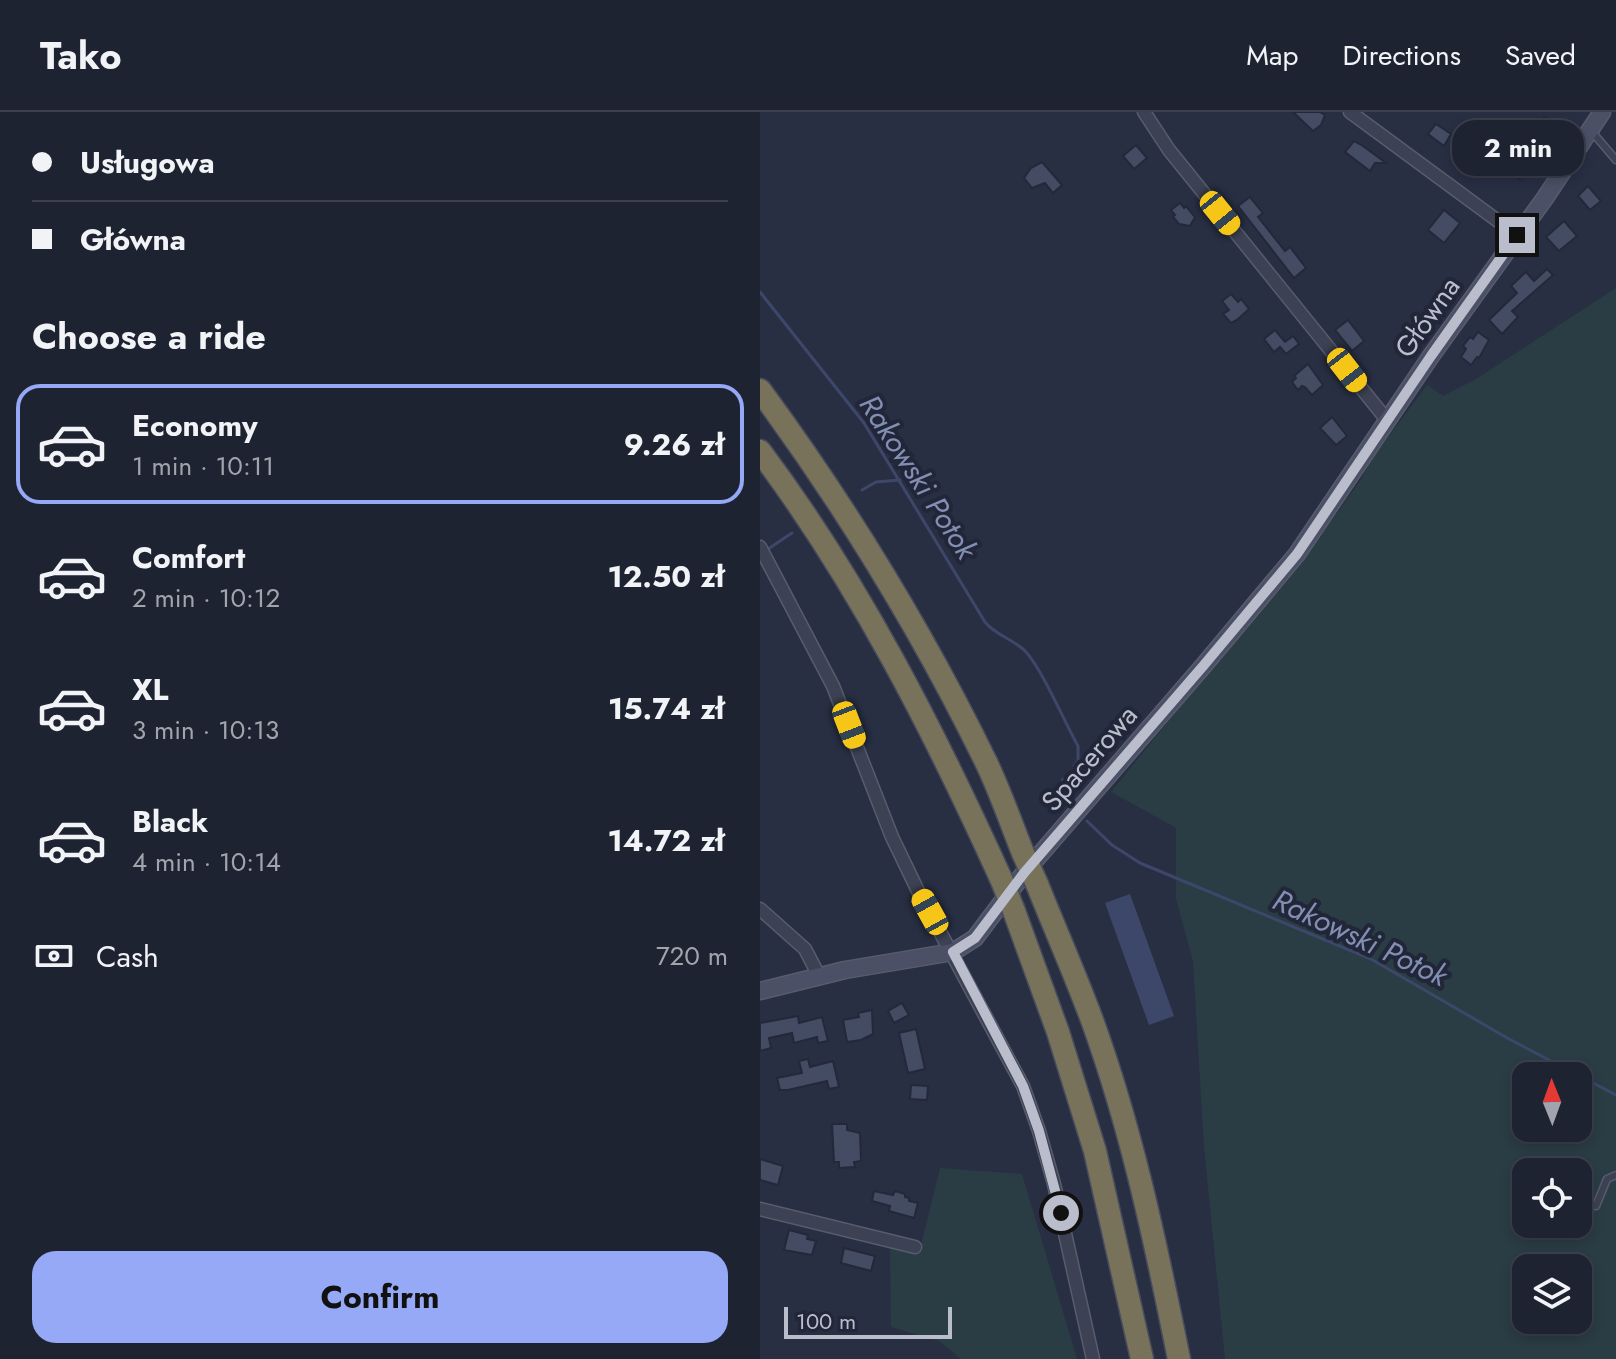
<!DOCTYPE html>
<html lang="en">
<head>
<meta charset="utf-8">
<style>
	:root { --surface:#1e2332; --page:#262b3a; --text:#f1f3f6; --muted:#a1a4ac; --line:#3c404d; --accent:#95a9f6 }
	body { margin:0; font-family:Jost,sans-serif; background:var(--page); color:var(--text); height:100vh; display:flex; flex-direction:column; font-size:30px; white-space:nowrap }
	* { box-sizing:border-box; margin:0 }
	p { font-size:26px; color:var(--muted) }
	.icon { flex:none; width:44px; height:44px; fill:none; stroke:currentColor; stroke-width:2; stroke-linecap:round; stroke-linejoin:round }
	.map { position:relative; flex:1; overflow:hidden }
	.panel { display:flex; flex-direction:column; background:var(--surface); width:760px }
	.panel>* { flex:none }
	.top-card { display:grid; align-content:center; height:176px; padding:0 32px; background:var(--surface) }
	.needle { width:52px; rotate:359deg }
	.tools { position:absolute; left:752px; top:950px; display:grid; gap:16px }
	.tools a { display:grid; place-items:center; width:80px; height:80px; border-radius:16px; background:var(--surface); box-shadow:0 4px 12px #0003,0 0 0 2px var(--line); font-size:40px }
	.scale { position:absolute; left:24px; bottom:20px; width:168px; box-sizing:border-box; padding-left:8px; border:4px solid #babecc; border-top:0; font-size:22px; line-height:28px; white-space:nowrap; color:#babecc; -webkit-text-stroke:6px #212638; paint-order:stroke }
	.end { position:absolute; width:36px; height:36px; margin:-18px; border:10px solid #babecc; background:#111; box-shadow:0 0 0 4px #111 }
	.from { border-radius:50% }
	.bubble { position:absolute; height:56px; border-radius:24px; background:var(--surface); box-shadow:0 4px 12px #0003,0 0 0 2px var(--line); font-size:26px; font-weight:700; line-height:56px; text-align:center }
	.car { position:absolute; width:24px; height:48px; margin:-24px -12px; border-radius:10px; box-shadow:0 0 6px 2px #0007; background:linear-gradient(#f5c518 24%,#345 0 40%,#f5c518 0 76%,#345 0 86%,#f5c518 0) }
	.top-card b { display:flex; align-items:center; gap:28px; height:76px; font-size:30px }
	.top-card b+b { border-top:2px solid var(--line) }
	.top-card i { width:20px; height:20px; background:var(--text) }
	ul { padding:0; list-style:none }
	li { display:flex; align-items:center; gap:24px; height:120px; margin:0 16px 12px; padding:0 16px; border:4px solid transparent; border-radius:24px }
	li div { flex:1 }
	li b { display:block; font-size:30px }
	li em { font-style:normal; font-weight:700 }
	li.selected { border-color:var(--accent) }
	li>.icon { width:72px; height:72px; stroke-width:1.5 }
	h2 { padding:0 32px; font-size:36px; line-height:96px }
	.pay { display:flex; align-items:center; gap:20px; height:88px; padding:0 32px; font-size:30px }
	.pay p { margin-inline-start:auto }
	.button { display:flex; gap:16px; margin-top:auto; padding:16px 32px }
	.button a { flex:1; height:92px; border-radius:24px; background:var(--accent); color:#111; font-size:32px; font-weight:700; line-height:92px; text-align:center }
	header { display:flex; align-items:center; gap:48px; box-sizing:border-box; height:112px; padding:0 40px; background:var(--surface); border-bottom:2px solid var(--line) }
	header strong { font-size:38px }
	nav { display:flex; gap:44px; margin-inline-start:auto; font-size:28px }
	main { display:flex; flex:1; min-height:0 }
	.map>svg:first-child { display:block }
	.green { fill:#2a3c44; fill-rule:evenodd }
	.water { fill:#3d476a }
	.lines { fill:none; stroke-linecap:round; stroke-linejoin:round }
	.stream { stroke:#3d476a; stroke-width:3 }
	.building { fill:#444c63; stroke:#23283a; stroke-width:2 }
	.lane-casing { stroke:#585c6d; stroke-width:9 }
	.street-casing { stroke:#585c6d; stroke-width:15 }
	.secondary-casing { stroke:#585c6d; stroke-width:19 }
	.highway-casing { stroke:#474c5d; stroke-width:25 }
	.lane { stroke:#3c4253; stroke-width:6 }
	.street { stroke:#3c4253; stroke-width:12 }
	.secondary { stroke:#4b5066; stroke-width:16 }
	.highway { stroke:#78725a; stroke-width:22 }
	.highway-bridge-casing { stroke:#474c5d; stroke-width:25; stroke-linecap:butt }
	.highway-bridge { stroke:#78725a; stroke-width:22 }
	.route { stroke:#babecc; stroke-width:10 }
	.labels { text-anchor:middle; stroke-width:8; stroke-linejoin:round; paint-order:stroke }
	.street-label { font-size:28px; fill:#babecc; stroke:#212638 }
	.water-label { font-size:30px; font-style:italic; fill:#828eb2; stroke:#212638 }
</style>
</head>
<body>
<header>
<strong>Tako</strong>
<nav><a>Map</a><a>Directions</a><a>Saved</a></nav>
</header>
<main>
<section class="panel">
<div class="top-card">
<b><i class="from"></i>Usługowa</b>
<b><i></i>Główna</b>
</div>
<h2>Choose a ride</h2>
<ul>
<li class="selected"><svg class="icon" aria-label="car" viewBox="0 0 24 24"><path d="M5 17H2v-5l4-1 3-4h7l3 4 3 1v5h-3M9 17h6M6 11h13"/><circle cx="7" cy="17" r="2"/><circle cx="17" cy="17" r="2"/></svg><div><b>Economy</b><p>1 min · 10:11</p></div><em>9.26 zł</em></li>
<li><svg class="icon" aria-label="car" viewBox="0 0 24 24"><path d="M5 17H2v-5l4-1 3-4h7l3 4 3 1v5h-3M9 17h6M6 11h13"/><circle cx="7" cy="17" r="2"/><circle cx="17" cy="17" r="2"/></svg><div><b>Comfort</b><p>2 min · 10:12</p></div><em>12.50 zł</em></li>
<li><svg class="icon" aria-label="car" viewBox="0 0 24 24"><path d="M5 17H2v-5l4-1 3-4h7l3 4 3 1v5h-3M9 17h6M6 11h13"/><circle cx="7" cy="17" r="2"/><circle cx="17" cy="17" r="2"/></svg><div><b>XL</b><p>3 min · 10:13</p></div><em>15.74 zł</em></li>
<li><svg class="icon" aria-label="car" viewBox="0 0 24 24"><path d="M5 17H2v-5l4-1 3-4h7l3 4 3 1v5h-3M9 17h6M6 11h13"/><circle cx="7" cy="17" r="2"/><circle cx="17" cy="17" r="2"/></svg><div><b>Black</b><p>4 min · 10:14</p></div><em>14.72 zł</em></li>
</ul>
<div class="pay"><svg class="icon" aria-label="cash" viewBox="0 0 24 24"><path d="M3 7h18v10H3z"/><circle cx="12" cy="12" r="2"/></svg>Cash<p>720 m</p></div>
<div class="button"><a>Confirm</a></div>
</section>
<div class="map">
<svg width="856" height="1247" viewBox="0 0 856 1247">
	<rect width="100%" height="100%" fill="#282f43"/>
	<!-- green -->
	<g class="green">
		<path d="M856 176V1247H465L444 1035 433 849 416 787V716L351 680 580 397 602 366 608 352 667 273 683 284 716 267ZM766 964H818V1016H766ZM766 1060H818V1112H766ZM766 1156H818V1208H766Z"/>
		<polygon points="180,1056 262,1062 317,1247 201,1247 179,1229 131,1215 130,1134 159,1141"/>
	</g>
	<!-- water -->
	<polygon class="water" points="370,782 414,904 389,913 345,791"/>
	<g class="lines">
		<!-- stream -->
		<g class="stream">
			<path d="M0 180 104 311 225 510C236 524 254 527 266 540 283 559 304 609 318 634V648L314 654"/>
			<polyline points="102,378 116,370 140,368"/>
			<polyline points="8,437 32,421"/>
			<polyline points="303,667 300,676 305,691"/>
			<polyline points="327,709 352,733 380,751 611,847 749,927 856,983"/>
		</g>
	</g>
	<!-- building -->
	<g class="building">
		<polygon points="533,0 560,0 565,3 561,13 553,19"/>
		<polygon points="784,5 796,12 765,54 769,57 761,68 749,59 769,27 758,20 765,9 777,16"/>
		<polygon points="676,12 691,22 684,34 668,22"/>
		<polygon points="594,29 603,34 626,51 615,51 610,59 585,40"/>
		<polygon points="376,33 387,46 374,57 363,44"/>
		<polygon points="282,50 302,73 293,81 285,71 272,76 264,66 271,56"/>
		<polygon points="828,74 841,89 830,98 818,84"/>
		<polygon points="490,85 503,101 498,105 525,139 530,135 546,156 534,166 478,94"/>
		<polygon points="420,91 424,96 426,94 435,105 430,114 419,112 413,105 415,103 411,98"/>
		<polygon points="684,98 700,111 684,131 668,118"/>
		<polygon points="804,109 817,124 799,139 786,125"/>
		<polygon points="787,157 793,163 752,199 758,205 742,222 729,208 757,181 751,174 766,160 774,169"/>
		<polygon points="471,182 478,190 481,187 489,197 477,208 471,211 463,202 469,198 462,189"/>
		<polygon points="588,208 604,229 592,239 575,218"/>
		<polygon points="515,218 525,230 533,224 539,232 526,242 520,235 514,240 504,227"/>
		<polygon points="718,220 729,228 719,246 717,245 711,253 701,245 706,237 703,234 710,225 713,227"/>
		<polygon points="548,252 563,273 552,283 545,275 542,274 538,278 532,270 536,266 534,264"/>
		<polygon points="572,305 587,324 576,333 560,316"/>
		<polygon points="142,891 149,903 134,911 128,899"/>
		<polygon points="112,898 113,922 101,928 87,930 83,908 99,905 98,901"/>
		<polygon points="38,904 39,911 62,905 68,929 58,931 57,925 34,931 32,921 9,926 11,936 0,939 0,911"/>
		<polygon points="156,917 165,957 148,961 139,921"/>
		<polygon points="48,947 50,955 73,949 79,975 69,977 67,969 28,978 20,978 17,966 42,961 39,949"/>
		<polygon points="151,973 168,974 167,988 150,987"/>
		<polygon points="72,1012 87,1012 87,1018 100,1021 101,1049 94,1050 95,1055 79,1056 79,1050 74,1050"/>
		<polygon points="0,1047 23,1054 18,1073 0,1068"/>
		<polygon points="114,1079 133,1083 135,1079 145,1082 145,1085 149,1086 149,1089 158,1091 154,1106 129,1099 130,1094 112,1089"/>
		<polygon points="29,1118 48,1123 47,1127 56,1129 52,1143 24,1138"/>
		<polygon points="84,1136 115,1144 111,1159 81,1151"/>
	</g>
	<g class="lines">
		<!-- lane casing -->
		<g class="lane-casing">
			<g id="lane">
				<polyline points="833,21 856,48"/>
				<polyline points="836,1094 847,1067 856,1063"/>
			</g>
		</g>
		<!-- street casing -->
		<g class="street-casing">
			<g id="street">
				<polyline points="384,0 409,38 627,308"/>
				<polyline points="590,0 757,123"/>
				<polyline points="0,435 73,574 132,725 158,779 263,974 279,1019 294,1072 333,1247"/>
				<polyline points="0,797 45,837 59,864"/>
				<polyline points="0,1097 155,1135"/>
			</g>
		</g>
		<!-- secondary casing -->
		<g class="secondary-casing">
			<polyline id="secondary" points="0,879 85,858 193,840 215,826 264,761 444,553 537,442 671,244 785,86 842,0"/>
		</g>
		<!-- highway casing -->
		<g class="highway-casing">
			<g id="highway">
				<path d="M0 278C86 395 162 519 226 650 240 679 251 711 263 741"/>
				<path d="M0 339C99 471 174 619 242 769"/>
				<path d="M277 772C295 817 315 862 332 908 372 1018 396 1133 419 1247"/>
				<polyline points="254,799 298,920 335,1039 382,1247"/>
			</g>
		</g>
		<!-- lane -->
		<use href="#lane" class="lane"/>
		<!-- street -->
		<use href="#street" class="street"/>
		<!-- secondary -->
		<use href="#secondary" class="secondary"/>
		<!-- highway -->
		<use href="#highway" class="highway"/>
		<!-- highway-bridge casing -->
		<g class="highway-bridge-casing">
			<g id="highway-bridge">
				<polyline points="263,741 277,772"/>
				<polyline points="242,769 254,799"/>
			</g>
		</g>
		<!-- highway-bridge -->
		<use href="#highway-bridge" class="highway-bridge"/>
	</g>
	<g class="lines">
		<!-- route -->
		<polyline class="route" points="301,1101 279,1019 263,974 193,840 215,826 264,761 444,553 537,442 671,244 757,123"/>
	</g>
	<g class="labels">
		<!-- street labels -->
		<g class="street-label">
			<text transform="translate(667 205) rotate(-55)" y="10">Główna</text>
			<text transform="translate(329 646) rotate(-49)" y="10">Spacerowa</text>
		</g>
		<!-- water labels -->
		<g class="water-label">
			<text transform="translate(158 365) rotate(57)" y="10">Rakowski Potok</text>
			<text transform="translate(600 826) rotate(25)" y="10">Rakowski Potok</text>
		</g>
	</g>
</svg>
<div class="tools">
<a><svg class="needle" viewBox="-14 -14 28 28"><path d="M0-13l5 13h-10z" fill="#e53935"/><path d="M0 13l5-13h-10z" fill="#a1a4ac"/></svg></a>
<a><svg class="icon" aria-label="locate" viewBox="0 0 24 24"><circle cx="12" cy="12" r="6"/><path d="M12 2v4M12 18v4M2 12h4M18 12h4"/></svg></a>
<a><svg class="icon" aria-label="layers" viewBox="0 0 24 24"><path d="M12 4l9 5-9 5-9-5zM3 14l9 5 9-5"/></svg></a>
</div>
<div class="scale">100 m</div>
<i class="end from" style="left:301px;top:1101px"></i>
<i class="end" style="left:757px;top:123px"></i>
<div class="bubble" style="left:692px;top:8px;width:132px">2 min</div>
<i class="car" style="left:460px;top:101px;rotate:141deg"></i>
<i class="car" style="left:587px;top:258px;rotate:142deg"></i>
<i class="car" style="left:89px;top:613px;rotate:159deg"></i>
<i class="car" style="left:170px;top:800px;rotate:331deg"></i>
</div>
</main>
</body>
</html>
